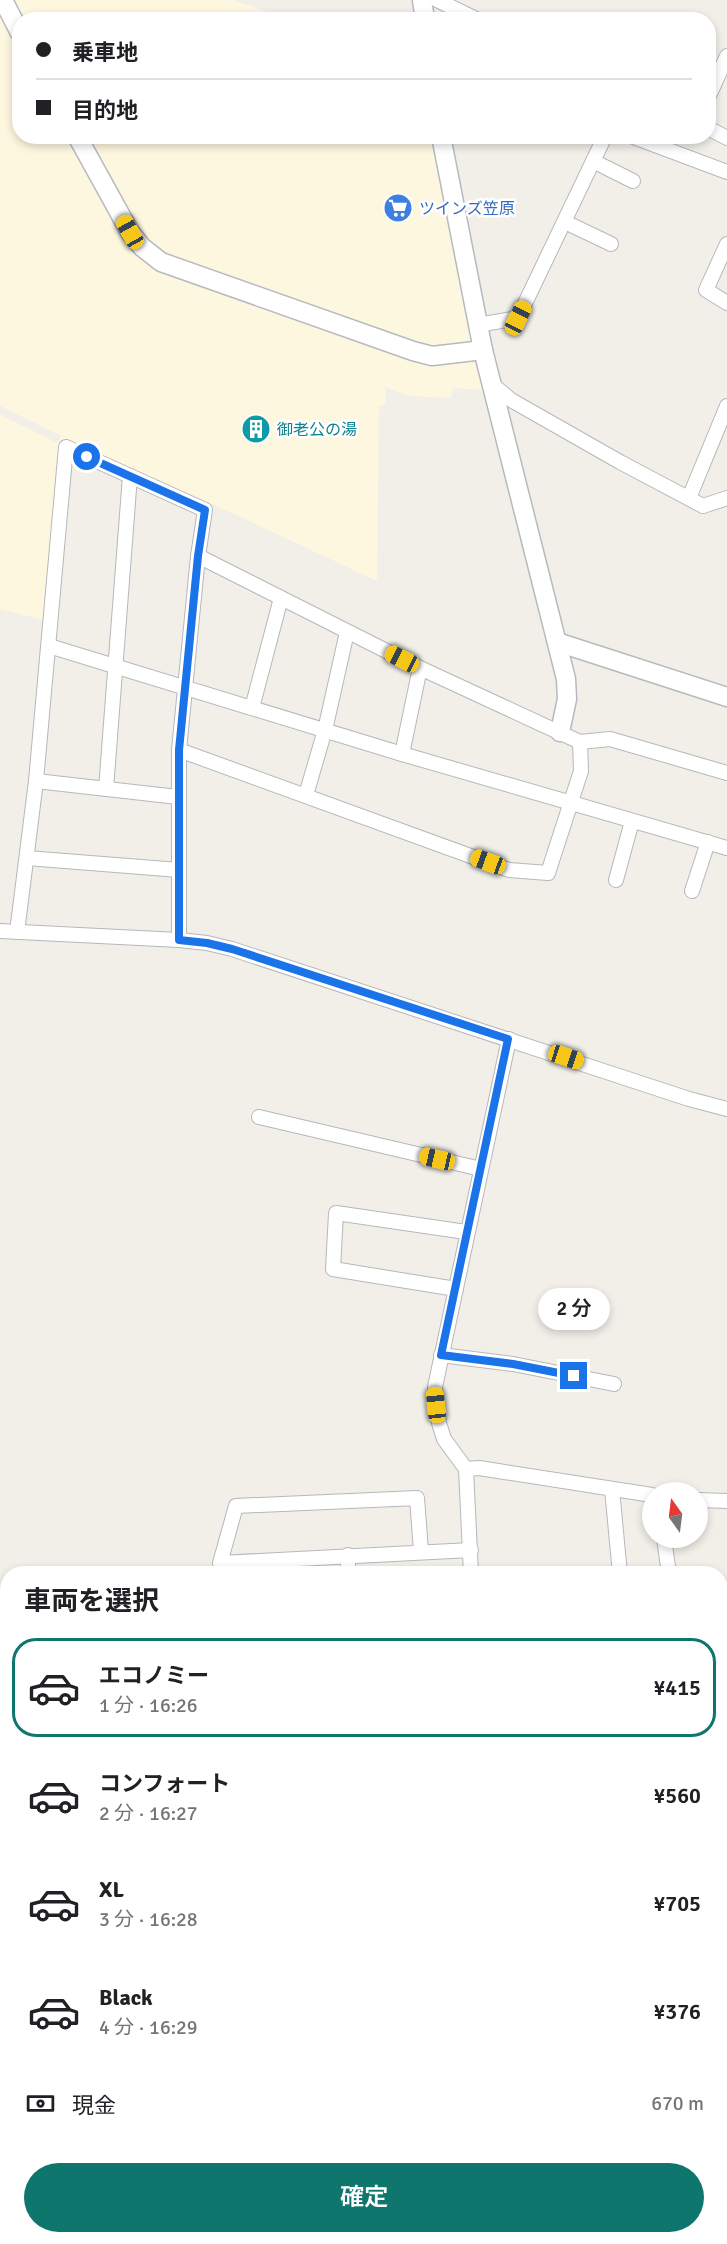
<!DOCTYPE html>
<html lang="ja">
<head>
<meta charset="utf-8">
<style>
	:root { --surface:#fff; --page:#f2f2f2; --text:#202124; --muted:#757577; --line:#e0e0e0; --accent:#0f766e }
	body { margin:0; font-family:Signika,"Noto Sans JP",sans-serif; background:var(--page); color:var(--text); height:100vh; display:flex; flex-direction:column; font-size:22px; white-space:nowrap }
	* { box-sizing:border-box; margin:0 }
	p { font-size:20px; color:var(--muted) }
	.icon { flex:none; width:33px; height:33px; fill:none; stroke:currentColor; stroke-width:2; stroke-linecap:round; stroke-linejoin:round }
	.map { position:relative; flex:1; overflow:hidden }
	.details { position:absolute; left:0px; top:1566px; width:728px; height:678px; display:flex; flex-direction:column; background:var(--surface); border-radius:24px 24px 0 0; box-shadow:0 3px 9px #0003 }
	.details>* { flex:none }
	.guide { position:absolute; left:12px; top:12px; width:704px; height:132px; border-radius:24px; box-shadow:0 3px 9px #0003; display:grid; align-content:center; height:132px; padding:0 24px; background:var(--surface) }
	.needle { width:39px; rotate:346deg }
	.buttons { position:absolute; left:642px; top:1482px; display:grid; gap:12px }
	.buttons a { display:grid; place-items:center; width:66px; height:66px; border-radius:50%; background:var(--surface); box-shadow:0 3px 9px #0003; font-size:30px }
	.end { position:absolute; width:27px; height:27px; margin:-14px; border:8px solid #1a73e8; background:#fff; box-shadow:0 0 0 3px #fff }
	.from { border-radius:50% }
	.bubble { position:absolute; height:42px; border-radius:21px; background:var(--surface); box-shadow:0 3px 9px #0003; font-size:20px; font-weight:600; line-height:42px; text-align:center }
	.car { position:absolute; width:18px; height:36px; margin:-18px -9px; border-radius:8px; box-shadow:0 0 4px 2px #0007; background:linear-gradient(#f5c518 24%,#345 0 40%,#f5c518 0 76%,#345 0 86%,#f5c518 0) }
	.guide b { display:flex; align-items:center; gap:21px; height:57px; font-size:22px }
	.guide b+b { border-top:2px solid var(--line) }
	.guide i { width:15px; height:15px; background:var(--text) }
	ul { padding:0; list-style:none }
	li { display:flex; align-items:center; gap:18px; height:99px; margin:0 12px 9px; padding:0 12px; border:3px solid transparent; border-radius:24px }
	li div { flex:1 }
	li b { display:block; font-size:22px }
	li em { font-style:normal; font-weight:600 }
	li.active { border-color:var(--accent) }
	li>.icon { width:54px; height:54px; stroke-width:1.5 }
	h2 { padding:0 24px; font-size:27px; line-height:72px }
	.pay { display:flex; align-items:center; gap:15px; height:66px; padding:0 24px; font-size:22px }
	.pay p { margin-inline-start:auto }
	.cta { display:flex; gap:12px; margin-top:auto; padding:12px 24px }
	.cta a { flex:1; height:69px; border-radius:36px; background:var(--accent); color:#fff; font-size:24px; font-weight:600; line-height:69px; text-align:center }
	.map>svg:first-child { display:block }
	.commercial { fill:#fef7e0 }
	.lines { fill:none; stroke-linecap:round; stroke-linejoin:round }
	.street-casing { stroke:#b5b8bc; stroke-width:16 }
	.secondary-casing { stroke:#b6babf; stroke-width:21 }
	.street { stroke:#fff; stroke-width:14 }
	.secondary { stroke:#fff; stroke-width:18 }
	.route { stroke:#1a73e8; stroke-width:8 }
	.labels { text-anchor:middle; stroke-width:5; stroke-linejoin:round; paint-order:stroke }
	.shop-label { font-size:16px; fill:#366cbe; stroke:#fff; text-anchor:start }
	.culture-label { font-size:16px; fill:#0d838f; stroke:#fff; text-anchor:start }
</style>
</head>
<body>
<div class="map">
<svg width="727" height="2244" viewBox="0 0 727 2244">
	<rect width="100%" height="100%" fill="#f1efe8"/>
	<!-- commercial -->
	<polygon class="commercial" points="0,0 233,0 289,19 20,20 20,136 432,137 471,333 472,352 482,390 453,388 451,398 409,396 385,387 386,404 379,406 377,581 215,505 65,439 60,442 44,620 0,609 0,415 57,443 62,436 0,406"/>
	<g class="lines">
		<!-- street casing -->
		<g class="street-casing">
			<g id="street">
				<polyline points="437,0 478,20"/>
				<polyline points="708,98 727,56"/>
				<polyline points="708,128 727,138"/>
				<polyline points="631,136 727,172"/>
				<polyline points="593,161 633,181"/>
				<polyline points="565,222 611,244"/>
				<polyline points="727,244 706,290 727,303"/>
				<polyline points="478,325 518,318 605,136"/>
				<polyline points="492,384 511,400 620,462 703,506 727,498"/>
				<polyline points="689,498 727,406"/>
				<polyline points="198,556 420,668 580,742 610,739 727,773"/>
				<polyline points="49,646 402,754 727,848"/>
				<polyline points="252,708 281,598"/>
				<polyline points="179,750 509,870 548,873 581,771 580,742"/>
				<polyline points="402,754 420,668"/>
				<polyline points="36,781 178,797"/>
				<polyline points="106,789 130,476"/>
				<polyline points="306,795 325,730 347,632"/>
				<polyline points="27,858 179,870"/>
				<polyline points="616,880 632,821"/>
				<polyline points="692,891 708,842"/>
				<polyline points="0,931 179,940 207,943 232,949 689,1099 727,1109"/>
				<polyline points="17,932 36,781 66,447 205,510 198,556 179,750 179,940"/>
				<polyline points="259,1117 481,1169"/>
				<polyline points="456,1289 333,1269 336,1213 466,1232"/>
				<polyline points="441,1355 513,1364 614,1384"/>
				<polyline points="466,1469 479,1468 652,1495"/>
				<polyline points="612,1489 620,1574"/>
				<polyline points="698,1500 727,1501"/>
				<polyline points="664,1538 669,1574"/>
				<polyline points="421,1551 417,1498 236,1506 220,1563 471,1550"/>
				<polyline points="348,1555 348,1574"/>
				<polyline points="471,1574 466,1469 444,1439 439,1423 435,1387 509,1039"/>
				<polyline points="0,1602 8,1605"/>
				<polyline points="0,1726 8,1730"/>
				<polyline points="720,1756 727,1758"/>
				<polyline points="720,1792 727,1770"/>
				<polyline points="720,1909 727,1909"/>
				<polyline points="720,2111 727,2111"/>
				<polyline points="720,2171 727,2212"/>
				<polyline points="0,2205 8,2195"/>
				<polyline points="608,2236 609,2244"/>
				<polyline points="217,2244 219,2236"/>
			</g>
		</g>
		<!-- secondary casing -->
		<g class="secondary-casing">
			<g id="secondary">
				<polyline points="3,0 20,33"/>
				<polyline points="422,0 425,20"/>
				<polyline points="77,136 130,232 142,247 161,262 413,351 432,356 483,350"/>
				<polyline points="441,136 483,350 566,679 567,699 560,732"/>
				<polyline points="557,642 727,697"/>
			</g>
		</g>
		<!-- street -->
		<use href="#street" class="street"/>
		<!-- secondary -->
		<use href="#secondary" class="secondary"/>
	</g>
	<g class="lines">
		<!-- route -->
		<polyline class="route" points="87,457 205,510 198,556 179,750 179,940 207,943 232,949 508,1039 441,1355 513,1364 574,1376"/>
	</g>
	<!-- icons -->
	<defs>
		<g id="supermarket-disc" transform="scale(1.5)"><circle r="9.5" fill="#3f7fe0" stroke="#fff"/><path d="M-6-5.5h2.5l.6 2H6L4.5 2H-2.5L-4.4-4H-6ZM-1.5 3.2a1.3 1.3 0 1 0 .1 0ZM3 3.2a1.3 1.3 0 1 0 .1 0Z" fill="#fff"/></g>
		<g id="building-disc" transform="scale(1.5)"><circle r="9.5" fill="#0f9aa8" stroke="#fff"/><path d="M-4-6H4V6H1V3H-1V6H-4ZM-2.5-4.3h1.7v1.8h-1.7ZM.8-4.3h1.7v1.8H.8ZM-2.5-1h1.7V.8h-1.7ZM.8-1h1.7V.8H.8Z" fill="#fff"/></g>
	</defs>
	<g fill-rule="evenodd">
		<use href="#supermarket-disc" x="398" y="208"/>
		<use href="#building-disc" x="256" y="429"/>
	</g>
	<g class="labels">
		<!-- shop labels -->
		<g class="shop-label">
			<text x="419" y="214">ツインズ笠原</text>
		</g>
		<!-- culture labels -->
		<g class="culture-label">
			<text x="277" y="435">御老公の湯</text>
		</g>
	</g>
</svg>
<div class="buttons">
<a><svg class="needle" viewBox="-14 -14 28 28"><path d="M0-13l5 13h-10z" fill="#e53935"/><path d="M0 13l5-13h-10z" fill="#757577"/></svg></a>
</div>
<i class="end from" style="left:87px;top:457px"></i>
<i class="end" style="left:574px;top:1376px"></i>
<div class="bubble" style="left:538px;top:1288px;width:72px">2 分</div>
<i class="car" style="left:130px;top:232px;rotate:331deg"></i>
<i class="car" style="left:518px;top:318px;rotate:26deg"></i>
<i class="car" style="left:402px;top:659px;rotate:297deg"></i>
<i class="car" style="left:488px;top:862px;rotate:290deg"></i>
<i class="car" style="left:566px;top:1057px;rotate:108deg"></i>
<i class="car" style="left:437px;top:1159px;rotate:283deg"></i>
<i class="car" style="left:436px;top:1405px;rotate:354deg"></i>
<div class="guide">
<b><i class="from"></i>乗車地</b>
<b><i></i>目的地</b>
</div>
<section class="details">
<h2>車両を選択</h2>
<ul>
<li class="active"><svg class="icon" aria-label="car" viewBox="0 0 24 24"><path d="M5 17H2v-5l4-1 3-4h7l3 4 3 1v5h-3M9 17h6M6 11h13"/><circle cx="7" cy="17" r="2"/><circle cx="17" cy="17" r="2"/></svg><div><b>エコノミー</b><p>1 分 · 16:26</p></div><em>¥415</em></li>
<li><svg class="icon" aria-label="car" viewBox="0 0 24 24"><path d="M5 17H2v-5l4-1 3-4h7l3 4 3 1v5h-3M9 17h6M6 11h13"/><circle cx="7" cy="17" r="2"/><circle cx="17" cy="17" r="2"/></svg><div><b>コンフォート</b><p>2 分 · 16:27</p></div><em>¥560</em></li>
<li><svg class="icon" aria-label="car" viewBox="0 0 24 24"><path d="M5 17H2v-5l4-1 3-4h7l3 4 3 1v5h-3M9 17h6M6 11h13"/><circle cx="7" cy="17" r="2"/><circle cx="17" cy="17" r="2"/></svg><div><b>XL</b><p>3 分 · 16:28</p></div><em>¥705</em></li>
<li><svg class="icon" aria-label="car" viewBox="0 0 24 24"><path d="M5 17H2v-5l4-1 3-4h7l3 4 3 1v5h-3M9 17h6M6 11h13"/><circle cx="7" cy="17" r="2"/><circle cx="17" cy="17" r="2"/></svg><div><b>Black</b><p>4 分 · 16:29</p></div><em>¥376</em></li>
</ul>
<div class="pay"><svg class="icon" aria-label="cash" viewBox="0 0 24 24"><path d="M3 7h18v10H3z"/><circle cx="12" cy="12" r="2"/></svg>現金<p>670 m</p></div>
<div class="cta"><a>確定</a></div>
</section>
</div>
</body>
</html>
